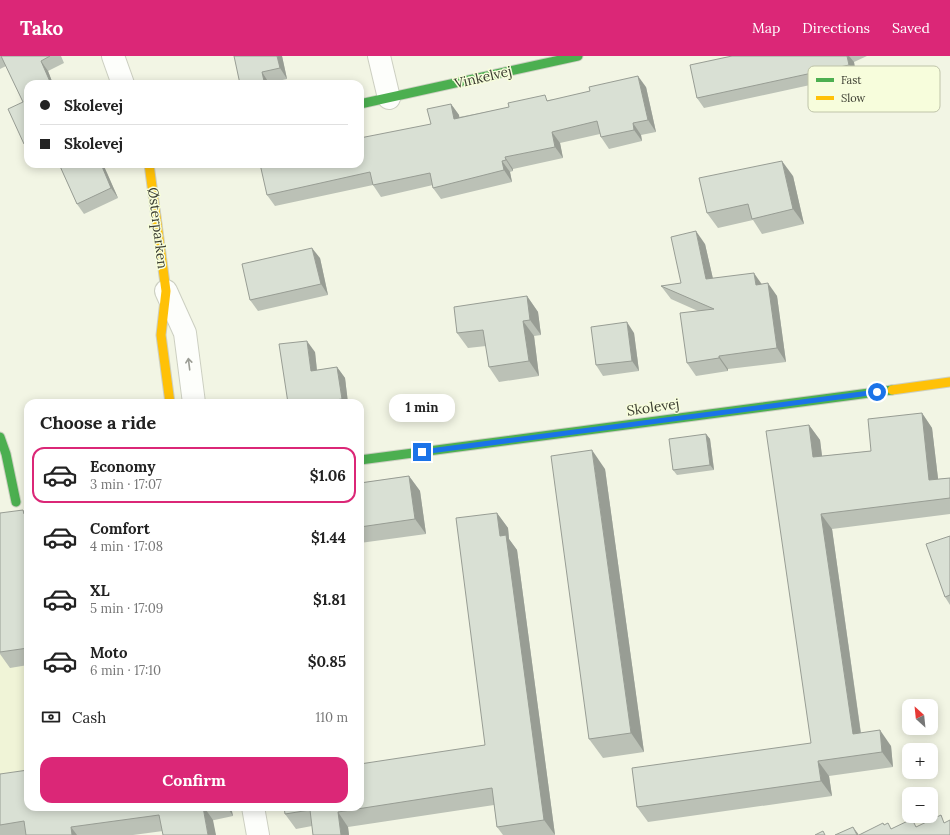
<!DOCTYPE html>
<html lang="en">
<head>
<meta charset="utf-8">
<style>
	:root { --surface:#fff; --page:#f2f2f2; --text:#222; --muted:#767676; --line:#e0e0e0; --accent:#db2777 }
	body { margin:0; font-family:Lora,serif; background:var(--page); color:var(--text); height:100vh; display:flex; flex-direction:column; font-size:15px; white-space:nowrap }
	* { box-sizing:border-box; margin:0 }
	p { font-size:13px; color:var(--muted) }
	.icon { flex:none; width:22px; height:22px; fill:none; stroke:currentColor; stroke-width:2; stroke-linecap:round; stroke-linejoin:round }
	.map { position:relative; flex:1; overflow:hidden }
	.details { position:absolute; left:24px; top:343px; width:340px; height:412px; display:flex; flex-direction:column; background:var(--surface); border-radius:12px; box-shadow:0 2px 10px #0003 }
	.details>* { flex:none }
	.banner { position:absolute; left:24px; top:24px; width:340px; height:88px; border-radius:12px; box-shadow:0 2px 10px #0003; display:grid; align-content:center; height:88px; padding:0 16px; background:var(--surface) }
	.needle { width:26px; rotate:333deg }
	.buttons { position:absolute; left:902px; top:643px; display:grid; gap:8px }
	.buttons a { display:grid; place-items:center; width:36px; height:36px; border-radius:8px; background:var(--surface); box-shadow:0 2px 10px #0003; font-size:20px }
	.end { position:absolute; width:18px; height:18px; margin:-9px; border:5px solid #1a73e8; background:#fff; box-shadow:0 0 0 2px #fff }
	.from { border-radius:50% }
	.bubble { position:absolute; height:28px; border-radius:12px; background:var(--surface); box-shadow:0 2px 10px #0003; font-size:13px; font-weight:800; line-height:28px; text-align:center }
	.banner b { display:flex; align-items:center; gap:14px; height:38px; font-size:15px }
	.banner b+b { border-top:1px solid var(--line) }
	.banner i { width:10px; height:10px; background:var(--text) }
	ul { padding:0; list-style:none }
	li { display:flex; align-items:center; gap:12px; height:56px; margin:0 8px 6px; padding:0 8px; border:2px solid transparent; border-radius:12px }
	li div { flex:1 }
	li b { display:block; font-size:15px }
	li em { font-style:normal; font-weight:800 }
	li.current { border-color:var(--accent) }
	li>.icon { width:36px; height:36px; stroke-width:1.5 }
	h2 { padding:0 16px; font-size:18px; line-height:48px }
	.pay { display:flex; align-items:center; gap:10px; height:44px; padding:0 16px; font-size:15px }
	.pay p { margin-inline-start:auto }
	.primary-button { display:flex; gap:8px; margin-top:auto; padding:8px 16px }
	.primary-button a { flex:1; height:46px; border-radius:12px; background:var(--accent); color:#fff; font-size:16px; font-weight:800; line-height:46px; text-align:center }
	header { display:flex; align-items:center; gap:24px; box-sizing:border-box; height:56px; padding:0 20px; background:var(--accent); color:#fff }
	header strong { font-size:19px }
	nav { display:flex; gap:22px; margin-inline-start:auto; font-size:14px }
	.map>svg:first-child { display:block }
	.built { fill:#f0f4d7 }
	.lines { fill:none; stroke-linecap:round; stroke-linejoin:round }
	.street-casing { stroke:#cccfc1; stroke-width:24 }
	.fast-casing { stroke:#cccfc1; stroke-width:11 }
	.slow-casing { stroke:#cccfc1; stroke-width:11 }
	.street { stroke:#fdfefb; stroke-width:22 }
	.fast { stroke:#4caf50; stroke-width:9 }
	.slow { stroke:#ffc107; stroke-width:9 }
	.wall { fill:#bbc1b6 }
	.shaded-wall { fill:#989d94 }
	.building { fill:#d9e0d4; stroke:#989d94 }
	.oneway { stroke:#9c9e96 }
	.route { stroke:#1a73e8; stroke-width:5 }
	.labels { text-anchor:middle; stroke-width:3; stroke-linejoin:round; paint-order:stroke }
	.street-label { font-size:14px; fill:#3c3e31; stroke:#f7fddc }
	.key { fill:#f7fddc; stroke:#bfc4a9; stroke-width:1 }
	.key-label { font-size:11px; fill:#3c3e31 }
</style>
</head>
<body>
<header>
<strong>Tako</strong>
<nav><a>Map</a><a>Directions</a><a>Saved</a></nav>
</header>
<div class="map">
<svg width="950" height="779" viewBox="0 0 950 779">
	<rect width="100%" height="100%" fill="#f2f5e4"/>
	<!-- built -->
	<polygon class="built" points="28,470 28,751 0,779 0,474"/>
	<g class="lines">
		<!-- street casing -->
		<g class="street-casing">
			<g id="street">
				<polyline points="113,0 123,28"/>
				<polyline points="379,0 389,42"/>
				<polyline points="166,235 185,277 194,347"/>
				<polyline points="253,751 258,779"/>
			</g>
		</g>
		<!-- fast casing -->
		<g class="fast-casing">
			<g id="fast">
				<polyline points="360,48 578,0"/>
				<polyline points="0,381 6,398 16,446"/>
				<polyline points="360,404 892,334"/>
			</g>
		</g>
		<!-- slow casing -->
		<g class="slow-casing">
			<g id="slow">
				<polyline points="149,108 166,235 161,279 170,347"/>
				<polyline points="892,334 950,326"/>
			</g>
		</g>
		<!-- street -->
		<use href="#street" class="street"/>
		<!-- fast -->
		<use href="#fast" class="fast"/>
		<!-- slow -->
		<use href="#slow" class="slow"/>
	</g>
	<!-- wall -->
	<g class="wall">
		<polygon points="0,0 61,0 64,7 48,15 53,28 28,28 28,94 24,88 23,46 6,10 0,13"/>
		<polygon points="282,0 287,23 269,27 270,28 240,28"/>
		<polygon points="732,0 867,0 854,6 856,19 704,52 697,42"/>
		<polygon points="646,31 656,76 641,79 642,85 609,93 601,81 600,78 560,87 563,102 513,113 513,115 510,116 512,126 441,143 433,132 433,129 381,141 373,129 275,150 267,139 431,68 451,48 459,59 459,61 549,44"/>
		<polygon points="59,108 103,108 118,142 84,158 77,148"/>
		<polygon points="793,120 804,168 762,178 753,164 718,172 707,157"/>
		<polygon points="705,188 713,223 762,228 777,240 786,306 728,313 728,315 696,320 687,307 698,255 671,243 661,230 681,227"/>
		<polygon points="320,202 328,239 258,255 250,244"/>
		<polygon points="527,240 538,256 541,279 534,280 539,320 499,326 489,311 486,290 468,292 457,277"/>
		<polygon points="634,277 639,315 603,320 596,309"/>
		<polygon points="315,296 317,314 337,311 345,322 348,347 288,347"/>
		<polygon points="922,357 932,372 938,423 950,422 950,458 832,473 861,677 891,690 893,711 829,720 832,740 648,766 637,751 811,687 809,369 820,384 822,400 871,395"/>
		<polygon points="706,378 710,383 714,414 677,419 673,414"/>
		<polygon points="605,413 644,696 603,702 589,683"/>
		<polygon points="409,420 420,435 426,478 360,487 360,427"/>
		<polygon points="23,454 26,458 28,458 28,609 10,612 0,598 0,596"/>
		<polygon points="497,457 508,472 509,483 517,494 555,779 503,779 497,771 494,749 348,771 349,779 313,779 312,770 296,773 285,758 485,689"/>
		<polygon points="950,480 950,549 945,541"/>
		<polygon points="0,718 28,751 231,751 233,760 163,775 133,779 0,779"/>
	</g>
	<!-- shaded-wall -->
	<g class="shaded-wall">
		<polygon points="277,0 282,0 287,23 280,12"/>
		<polygon points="847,0 849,0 854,6 856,19 849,9"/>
		<polygon points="41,5 48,15 53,28 51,28"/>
		<polygon points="262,16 269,27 270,28 266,28 264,25"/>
		<polygon points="638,20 646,31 656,76 648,64"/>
		<polygon points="451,48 459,59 462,74 454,63"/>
		<polygon points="633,67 641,79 642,85 634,74"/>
		<polygon points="552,76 560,87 563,102 555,91"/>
		<polygon points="505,101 513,113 513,115 506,104"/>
		<polygon points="502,105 510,116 512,126 504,114"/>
		<polygon points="782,105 793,120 804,168 793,153"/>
		<polygon points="101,108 103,108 118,142 111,132"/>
		<polygon points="696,175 705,188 716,236 706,223"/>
		<polygon points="312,192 320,202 328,239 321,228"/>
		<polygon points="754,217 763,230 756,229"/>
		<polygon points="768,227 777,240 786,306 777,292"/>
		<polygon points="527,240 538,256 541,279 530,264"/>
		<polygon points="523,265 534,280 539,320 529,305"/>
		<polygon points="627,266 634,277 639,315 632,305"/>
		<polygon points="307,285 315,296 318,325 311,315"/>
		<polygon points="719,300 728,313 728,315 719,302"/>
		<polygon points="337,311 345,322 348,347 345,347 342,343"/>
		<polygon points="922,357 932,372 940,439 929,424"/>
		<polygon points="809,369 820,384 824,416 813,401"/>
		<polygon points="706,378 710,383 714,414 710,409"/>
		<polygon points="592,394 605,413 644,696 631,677"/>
		<polygon points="409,420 420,435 426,478 415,463"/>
		<polygon points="497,457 508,472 509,483 517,494 555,779 544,764 500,480"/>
		<polygon points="821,458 832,473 863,693 853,678"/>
		<polygon points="880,674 891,690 893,711 882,696"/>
		<polygon points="818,705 829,720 832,740 821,725"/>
		<polygon points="203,751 204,751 213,764 216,779 208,779"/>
		<polygon points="227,751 231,751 233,760"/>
		<polygon points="338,756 348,771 349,779 341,779"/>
		<polygon points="71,771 77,779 72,779"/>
		<polygon points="853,771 859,779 857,779"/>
	</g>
	<!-- building -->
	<g class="building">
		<polygon points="1,0 50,0 41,5 51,28 28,28 28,93 25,87 24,88 8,53 23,46"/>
		<polygon points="234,0 277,0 280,12 262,16 264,25 252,28 240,28"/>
		<polygon points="732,0 847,0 849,9 697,42 690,9"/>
		<polygon points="638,20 648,64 633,67 634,74 601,81 597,65 552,76 555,91 505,101 506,104 502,105 504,114 433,132 430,117 373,129 370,116 267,139 260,108 360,108 360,82 431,68 427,53 451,48 454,63 509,51 508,47 545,39 547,45 590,35 589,31"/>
		<polygon points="782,105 793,153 752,163 748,148 707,157 699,122"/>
		<polygon points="59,108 101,108 111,132 77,148"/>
		<polygon points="696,175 706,223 754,217 756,229 768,227 777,292 719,300 719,302 687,307 680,257 714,253 661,230 681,227 671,181"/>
		<polygon points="312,192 321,228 250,244 242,208"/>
		<polygon points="527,240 530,264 523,265 529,305 489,311 483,274 457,277 454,251"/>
		<polygon points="627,266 632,305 596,309 591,271"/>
		<polygon points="307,285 311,315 337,311 342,343 314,347 288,347 279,288"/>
		<polygon points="922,357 929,424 950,422 950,442 821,458 853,678 880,674 882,696 818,705 821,725 637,751 632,712 811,687 766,375 809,369 813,401 871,395 868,363"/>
		<polygon points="706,378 710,409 673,414 669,383"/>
		<polygon points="592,394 631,677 589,683 551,400"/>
		<polygon points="409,420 415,463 360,471 360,427"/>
		<polygon points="23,454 24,458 28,458 28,483 27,483 28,490 28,592 0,596 0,457"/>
		<polygon points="497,457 500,480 506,479 544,764 497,771 492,732 338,756 341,779 313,779 310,754 285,758 284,751 360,751 360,708 485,689 456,462"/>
		<polygon points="950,480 950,539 945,541 926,488"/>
		<polygon points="28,714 28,751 203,751 208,779 163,779 159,759 71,771 72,779 26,779 24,765 0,769 0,718"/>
		<polygon points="941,759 944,767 950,764 950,779 859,779 883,767 884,769 888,767 891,773 912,763 916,771"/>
		<polygon points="853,771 857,779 835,779"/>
		<polygon points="823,775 825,779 815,779"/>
	</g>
	<!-- one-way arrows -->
	<defs><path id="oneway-shaft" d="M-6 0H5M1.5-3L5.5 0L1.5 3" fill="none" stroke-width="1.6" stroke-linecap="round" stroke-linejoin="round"/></defs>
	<use class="oneway" href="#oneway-shaft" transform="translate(189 308) rotate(-97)"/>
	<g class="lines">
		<!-- route -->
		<polyline class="route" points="422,396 877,336"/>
	</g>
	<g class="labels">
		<!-- street labels -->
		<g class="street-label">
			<text transform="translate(483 21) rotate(-13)" y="5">Vinkelvej</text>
			<text transform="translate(158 172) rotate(83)" y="5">Østerparken</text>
			<text transform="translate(653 351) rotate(-8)" y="5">Skolevej</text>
		</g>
	</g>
	<!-- legend -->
	<rect x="808" y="10" width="132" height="46" rx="6" class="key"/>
	<rect x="816" y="22" width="18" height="4" fill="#4caf50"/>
	<rect x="816" y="40" width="18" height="4" fill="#ffc107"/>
	<g class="key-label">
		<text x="841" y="28">Fast</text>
		<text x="841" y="46">Slow</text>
	</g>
</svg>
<div class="buttons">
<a><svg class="needle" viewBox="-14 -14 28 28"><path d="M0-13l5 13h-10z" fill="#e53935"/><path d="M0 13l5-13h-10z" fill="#767676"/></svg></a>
<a>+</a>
<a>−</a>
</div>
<i class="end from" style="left:877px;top:336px"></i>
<i class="end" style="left:422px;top:396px"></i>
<div class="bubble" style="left:389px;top:338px;width:66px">1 min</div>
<div class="banner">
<b><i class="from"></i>Skolevej</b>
<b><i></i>Skolevej</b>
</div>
<section class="details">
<h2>Choose a ride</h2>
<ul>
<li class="current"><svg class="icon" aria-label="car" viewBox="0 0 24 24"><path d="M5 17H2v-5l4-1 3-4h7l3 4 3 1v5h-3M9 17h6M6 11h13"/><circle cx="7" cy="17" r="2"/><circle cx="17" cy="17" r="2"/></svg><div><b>Economy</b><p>3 min · 17:07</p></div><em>$1.06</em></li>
<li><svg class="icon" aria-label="car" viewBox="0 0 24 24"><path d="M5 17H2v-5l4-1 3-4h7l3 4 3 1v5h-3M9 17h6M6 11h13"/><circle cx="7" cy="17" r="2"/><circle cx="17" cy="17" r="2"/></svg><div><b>Comfort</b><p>4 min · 17:08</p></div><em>$1.44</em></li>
<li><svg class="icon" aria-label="car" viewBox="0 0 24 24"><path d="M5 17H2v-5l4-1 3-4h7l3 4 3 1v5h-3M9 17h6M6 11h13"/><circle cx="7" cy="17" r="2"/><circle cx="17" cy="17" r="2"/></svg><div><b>XL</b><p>5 min · 17:09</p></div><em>$1.81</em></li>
<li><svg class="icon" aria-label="car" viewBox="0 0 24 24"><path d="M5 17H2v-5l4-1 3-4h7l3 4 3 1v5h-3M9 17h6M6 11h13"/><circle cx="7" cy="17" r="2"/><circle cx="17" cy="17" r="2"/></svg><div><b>Moto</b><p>6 min · 17:10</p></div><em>$0.85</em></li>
</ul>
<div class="pay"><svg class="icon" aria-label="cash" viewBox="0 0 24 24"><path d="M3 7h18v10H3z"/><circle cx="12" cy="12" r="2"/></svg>Cash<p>110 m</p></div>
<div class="primary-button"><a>Confirm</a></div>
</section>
</div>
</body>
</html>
